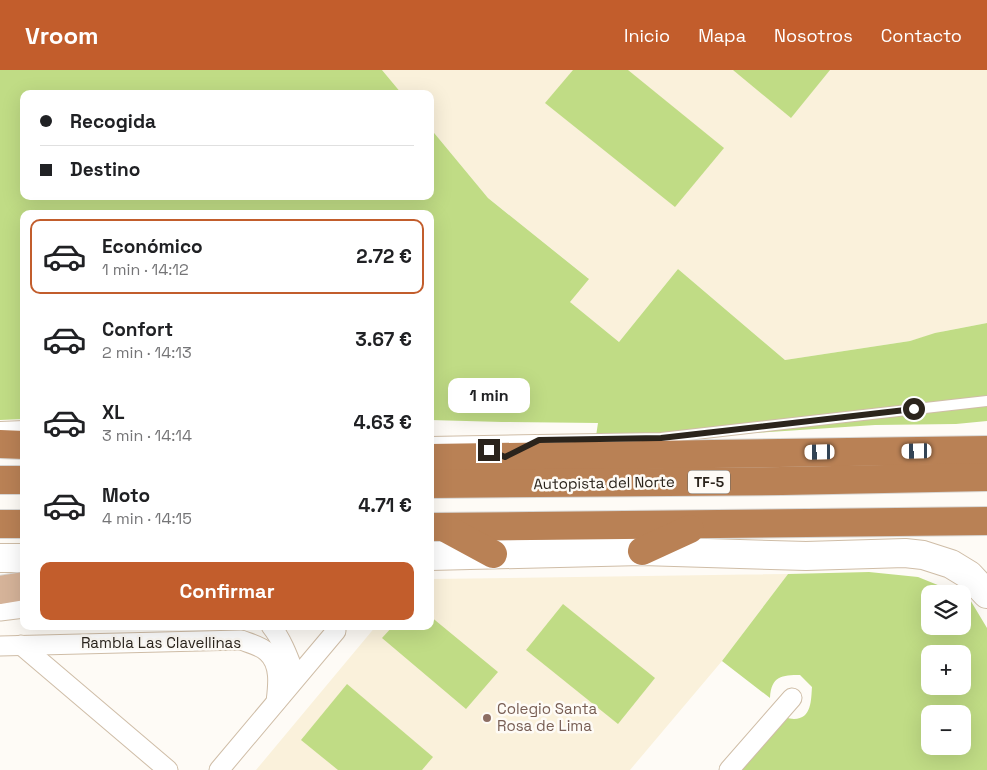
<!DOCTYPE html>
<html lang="es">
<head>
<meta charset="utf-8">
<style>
	:root { --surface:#fff; --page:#f6f6f6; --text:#202124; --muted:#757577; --line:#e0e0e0; --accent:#c25d2c }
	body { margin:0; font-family:"Space Grotesk",sans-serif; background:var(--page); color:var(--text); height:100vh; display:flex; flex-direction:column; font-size:19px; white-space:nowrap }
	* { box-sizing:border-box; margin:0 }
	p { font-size:16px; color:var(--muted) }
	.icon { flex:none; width:28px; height:28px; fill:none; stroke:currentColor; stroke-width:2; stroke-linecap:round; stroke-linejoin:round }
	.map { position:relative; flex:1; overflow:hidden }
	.details { position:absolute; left:20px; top:140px; width:414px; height:420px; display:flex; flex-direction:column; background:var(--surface); border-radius:10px; box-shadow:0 5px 20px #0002 }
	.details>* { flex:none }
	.hud { position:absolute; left:20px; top:20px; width:414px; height:110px; border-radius:10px; box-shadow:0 5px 20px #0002; display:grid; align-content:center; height:110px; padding:0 20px; background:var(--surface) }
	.buttons { position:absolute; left:921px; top:515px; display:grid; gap:10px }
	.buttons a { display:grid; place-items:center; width:50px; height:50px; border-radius:10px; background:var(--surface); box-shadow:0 5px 20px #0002; font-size:25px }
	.end { position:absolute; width:22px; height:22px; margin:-11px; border:6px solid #2b241c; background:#fff; box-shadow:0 0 0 2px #fff }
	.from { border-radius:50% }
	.bubble { position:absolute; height:35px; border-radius:10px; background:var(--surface); box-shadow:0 5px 20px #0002; font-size:16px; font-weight:600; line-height:35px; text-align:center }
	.car { position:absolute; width:15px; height:30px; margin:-15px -8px; border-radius:6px; box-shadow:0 0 4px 1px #0007; background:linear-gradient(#fff 24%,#345 0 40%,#fff 0 76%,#345 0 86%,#fff 0) }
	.hud b { display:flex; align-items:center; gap:18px; height:48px; font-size:19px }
	.hud b+b { border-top:1px solid var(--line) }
	.hud i { width:12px; height:12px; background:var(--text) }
	ul { padding:9px 0 0; list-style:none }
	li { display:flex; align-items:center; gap:15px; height:75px; margin:0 10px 8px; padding:0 10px; border:2px solid transparent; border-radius:10px }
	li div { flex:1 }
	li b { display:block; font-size:19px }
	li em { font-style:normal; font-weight:600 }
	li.current { border-color:var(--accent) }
	li>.icon { width:45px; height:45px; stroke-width:1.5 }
	.action { display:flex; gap:10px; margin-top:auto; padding:10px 20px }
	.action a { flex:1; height:58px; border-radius:10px; background:var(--accent); color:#fff; font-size:20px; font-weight:600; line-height:58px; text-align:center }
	header { display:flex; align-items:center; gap:30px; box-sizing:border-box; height:70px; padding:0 25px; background:var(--accent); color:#fff }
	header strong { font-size:24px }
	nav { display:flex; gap:28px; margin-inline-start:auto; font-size:18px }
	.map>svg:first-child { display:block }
	.education { fill:#faf1db }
	.green { fill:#c0dc85; fill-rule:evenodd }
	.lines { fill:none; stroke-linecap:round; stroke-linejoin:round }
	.service-casing { stroke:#cfbda7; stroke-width:12 }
	.minor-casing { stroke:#cfbda7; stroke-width:21 }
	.secondary-casing { stroke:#cfbda7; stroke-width:30 }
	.primary-casing { stroke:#d9d8d6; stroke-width:30 }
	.motorway-casing { stroke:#d9d8d6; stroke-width:30 }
	.service { stroke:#fff; stroke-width:10 }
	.minor { stroke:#fff; stroke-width:19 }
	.secondary { stroke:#fff; stroke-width:28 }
	.primary { stroke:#d5b399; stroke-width:28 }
	.motorway { stroke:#b98155; stroke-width:28 }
	.route { stroke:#2b241c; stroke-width:6 }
	.education-dot { fill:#8d6e63; stroke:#fefbf6; stroke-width:2 }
	.labels { text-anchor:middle; stroke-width:5; stroke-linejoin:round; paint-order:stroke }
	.shield { fill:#fefbf6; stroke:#6a645d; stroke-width:1 }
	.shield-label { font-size:14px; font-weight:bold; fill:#2b241c }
	.street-label { font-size:15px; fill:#2b241c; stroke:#fefbf6 }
	.education-label { font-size:15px; fill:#785e54; stroke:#fefbf6; text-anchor:start }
</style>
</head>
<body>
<header>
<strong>Vroom</strong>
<nav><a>Inicio</a><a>Mapa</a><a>Nosotros</a><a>Contacto</a></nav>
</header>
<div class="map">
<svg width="987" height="700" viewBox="0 0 987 700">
	<rect width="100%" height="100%" fill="#fefbf6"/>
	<!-- education -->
	<g class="education">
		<polygon points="382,0 987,0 987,253 945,261 910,271 785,290 678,199 619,272 570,232 588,208 488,128 430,58 430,24 402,24"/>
		<polygon points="788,504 722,591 630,700 256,700 376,556 430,556 430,509"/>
	</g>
	<!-- green -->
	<g class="green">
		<polygon points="0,0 382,0 402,24 24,24 24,126 430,126 430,58 488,128 589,209 570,232 619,272 678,199 785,290 910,271 935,263 987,253 987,351 956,354 875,355 679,368 596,366 598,353 502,352 430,350 430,144 24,144 24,349 0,350"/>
		<polygon points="573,0 628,0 724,78 675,137 545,33"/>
		<polygon points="733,0 830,0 791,48"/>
		<path d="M869 502 918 507 960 524H930V556H962L963 525 969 528 987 558V700H728L778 644C782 646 789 649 794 649 812 649 811 629 812 617L800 605C782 605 771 606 770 628L722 591 788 504ZM930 584H962V616H930ZM930 644H962V676H930Z"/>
		<polygon points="563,534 655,608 618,654 526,580"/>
		<polygon points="430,546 498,602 466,639 382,568 393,556 430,556"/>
		<polygon points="347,614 433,687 422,700 338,700 301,670"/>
	</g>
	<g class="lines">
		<!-- service casing -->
		<g class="service-casing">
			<g id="service">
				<polyline points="0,357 24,356"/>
				<polyline points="430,372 536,370"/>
				<polyline points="523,378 539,370 661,368 987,331"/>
			</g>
		</g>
		<!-- minor casing -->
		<g class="minor-casing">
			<g id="minor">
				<polyline points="0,541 24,538"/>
				<path d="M271 556C283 571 289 589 296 607"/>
				<polyline points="21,575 168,700"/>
				<path d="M0 576 241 570C249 573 261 576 267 582 281 594 278 616 276 632"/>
				<polyline points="219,700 336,561"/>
				<polyline points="729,700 792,628"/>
			</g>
		</g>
		<!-- secondary casing -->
		<g class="secondary-casing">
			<g id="secondary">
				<polyline points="430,486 642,481 806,486 905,483 923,485 951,494 969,505 987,524"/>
				<polyline points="0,488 24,488"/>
			</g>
		</g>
		<!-- primary casing -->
		<g class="primary-casing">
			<polyline id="primary" points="0,520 24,516"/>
		</g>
		<!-- motorway casing -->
		<g class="motorway-casing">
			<g id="motorway">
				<polyline points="0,374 24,375"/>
				<polyline points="430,388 987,380"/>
				<polyline points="0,410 24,410"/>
				<polyline points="430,414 782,411 987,407"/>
				<polyline points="0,454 24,454"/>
				<polyline points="430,457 987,451"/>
				<polyline points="445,458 493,484"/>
				<polyline points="642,481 690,459"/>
			</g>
		</g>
		<!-- service -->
		<use href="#service" class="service"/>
		<!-- minor -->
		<use href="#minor" class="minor"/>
		<!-- secondary -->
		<use href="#secondary" class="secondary"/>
		<!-- primary -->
		<use href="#primary" class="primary"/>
		<!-- motorway -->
		<use href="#motorway" class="motorway"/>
	</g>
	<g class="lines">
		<!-- route -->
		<polyline class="route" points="489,380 505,387 539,370 661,368 914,339"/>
	</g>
	<!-- markers -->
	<circle class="education-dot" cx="487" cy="648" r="5"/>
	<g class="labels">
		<!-- shield labels -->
		<rect class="shield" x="688" y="400.5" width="42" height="23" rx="4"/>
		<g class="shield-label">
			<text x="709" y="417">TF-5</text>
		</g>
		<!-- street labels -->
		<g class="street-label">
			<text transform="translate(604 413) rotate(-1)" y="5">Autopista del Norte</text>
			<text x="161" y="578">Rambla Las Clavellinas</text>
		</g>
		<!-- education labels -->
		<g class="education-label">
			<text x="497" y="644">Colegio Santa<tspan x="497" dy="17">Rosa de Lima</tspan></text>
		</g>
	</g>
</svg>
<div class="buttons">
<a><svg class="icon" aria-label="layers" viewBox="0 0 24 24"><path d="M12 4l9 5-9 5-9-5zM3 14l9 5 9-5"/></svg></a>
<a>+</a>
<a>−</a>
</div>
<i class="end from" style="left:914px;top:339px"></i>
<i class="end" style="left:489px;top:380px"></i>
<div class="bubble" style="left:448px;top:308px;width:82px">1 min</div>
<i class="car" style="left:917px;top:381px;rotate:269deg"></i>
<i class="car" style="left:820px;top:382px;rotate:269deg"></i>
<div class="hud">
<b><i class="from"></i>Recogida</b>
<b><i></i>Destino</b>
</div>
<section class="details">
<ul>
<li class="current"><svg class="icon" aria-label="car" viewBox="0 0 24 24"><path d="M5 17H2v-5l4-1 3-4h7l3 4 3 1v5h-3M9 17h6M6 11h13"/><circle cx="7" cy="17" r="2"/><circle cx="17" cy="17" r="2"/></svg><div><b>Económico</b><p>1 min · 14:12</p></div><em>2.72 €</em></li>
<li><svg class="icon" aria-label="car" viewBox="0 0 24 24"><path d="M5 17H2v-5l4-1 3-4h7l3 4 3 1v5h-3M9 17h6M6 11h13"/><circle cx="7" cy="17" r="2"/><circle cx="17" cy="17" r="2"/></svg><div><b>Confort</b><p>2 min · 14:13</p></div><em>3.67 €</em></li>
<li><svg class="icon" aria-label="car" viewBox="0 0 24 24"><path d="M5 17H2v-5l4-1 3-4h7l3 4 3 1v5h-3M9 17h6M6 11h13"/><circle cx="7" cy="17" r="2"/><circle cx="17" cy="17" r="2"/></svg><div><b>XL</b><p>3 min · 14:14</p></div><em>4.63 €</em></li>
<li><svg class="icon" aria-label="car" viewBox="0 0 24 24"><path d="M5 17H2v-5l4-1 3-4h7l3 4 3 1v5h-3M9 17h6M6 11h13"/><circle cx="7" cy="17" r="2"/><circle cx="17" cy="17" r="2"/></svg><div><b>Moto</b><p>4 min · 14:15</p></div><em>4.71 €</em></li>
</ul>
<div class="action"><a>Confirmar</a></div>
</section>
</div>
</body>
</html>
